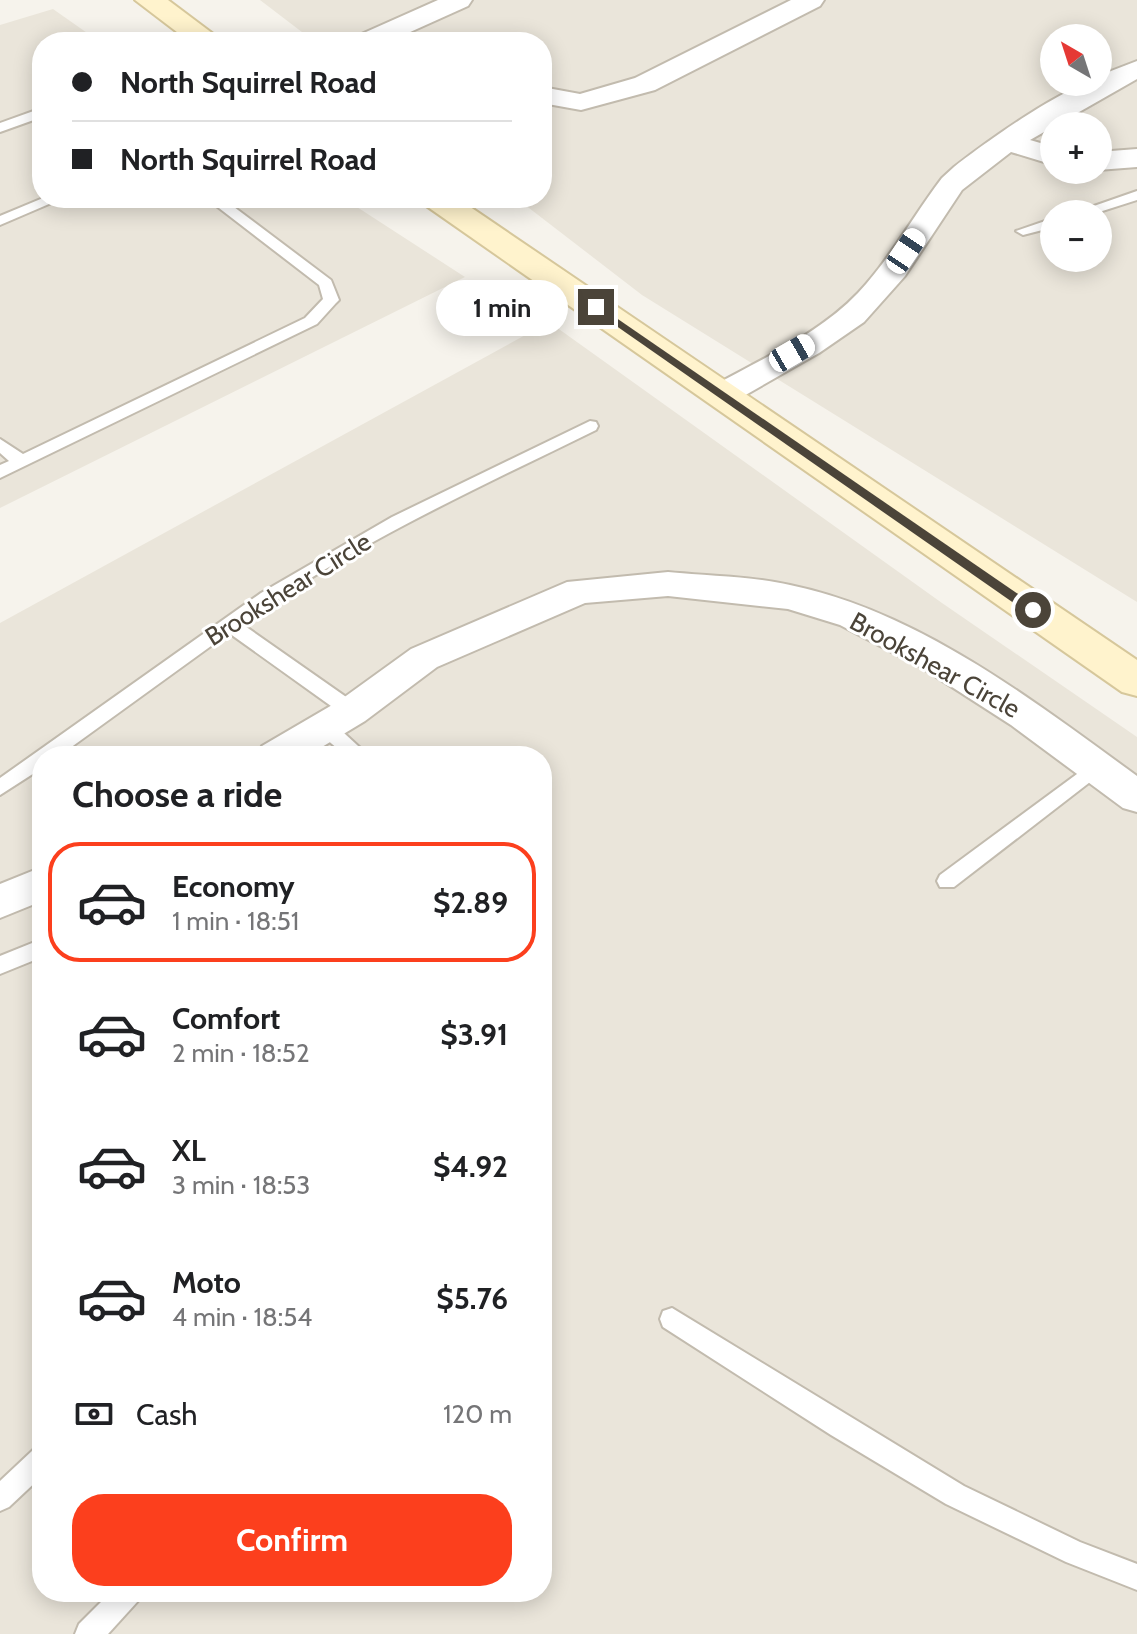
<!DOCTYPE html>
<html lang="en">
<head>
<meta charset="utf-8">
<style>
	:root { --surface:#fff; --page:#f2f2f2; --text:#202124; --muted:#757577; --line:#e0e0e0; --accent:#fc3f1d }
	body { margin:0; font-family:Cabin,sans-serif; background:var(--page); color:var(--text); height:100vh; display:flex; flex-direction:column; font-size:30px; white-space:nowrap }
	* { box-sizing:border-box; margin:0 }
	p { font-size:26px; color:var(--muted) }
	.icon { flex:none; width:44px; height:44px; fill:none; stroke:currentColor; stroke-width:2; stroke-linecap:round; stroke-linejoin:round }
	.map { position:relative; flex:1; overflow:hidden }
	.sheet { position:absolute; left:32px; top:746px; width:520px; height:856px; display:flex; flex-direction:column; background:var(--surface); border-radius:32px; box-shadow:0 4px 20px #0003 }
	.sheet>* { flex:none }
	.guide { position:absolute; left:32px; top:32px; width:520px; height:176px; border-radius:32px; box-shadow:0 4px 20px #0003; display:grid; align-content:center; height:176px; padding:0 40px; background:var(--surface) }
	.needle { width:52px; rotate:321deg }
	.tools { position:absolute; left:1040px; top:24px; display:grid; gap:16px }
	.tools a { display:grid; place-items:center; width:72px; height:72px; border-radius:50%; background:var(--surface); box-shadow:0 4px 20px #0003; font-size:40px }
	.end { position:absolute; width:36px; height:36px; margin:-18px; border:10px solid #4b4439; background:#fff; box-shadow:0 0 0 4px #fff }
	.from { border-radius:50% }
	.bubble { position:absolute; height:56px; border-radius:28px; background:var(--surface); box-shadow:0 4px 20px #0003; font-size:26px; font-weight:800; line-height:56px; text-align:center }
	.car { position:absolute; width:24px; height:48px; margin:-24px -12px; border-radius:10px; box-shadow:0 0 6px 2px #0007; background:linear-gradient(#fff 24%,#345 0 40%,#fff 0 76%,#345 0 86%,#fff 0) }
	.guide b { display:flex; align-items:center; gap:28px; height:76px; font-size:30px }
	.guide b+b { border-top:2px solid var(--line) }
	.guide i { width:20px; height:20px; background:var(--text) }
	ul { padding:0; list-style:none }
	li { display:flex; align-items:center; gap:24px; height:120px; margin:0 16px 12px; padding:0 24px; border:4px solid transparent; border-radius:32px }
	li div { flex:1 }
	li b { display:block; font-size:30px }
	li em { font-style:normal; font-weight:800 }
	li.active { border-color:var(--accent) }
	li>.icon { width:72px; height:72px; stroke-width:1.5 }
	h2 { padding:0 40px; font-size:36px; line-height:96px }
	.pay { display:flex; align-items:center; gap:20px; height:88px; padding:0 40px; font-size:30px }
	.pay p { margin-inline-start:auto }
	.cta { display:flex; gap:16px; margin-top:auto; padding:16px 40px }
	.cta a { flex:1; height:92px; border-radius:32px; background:var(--accent); color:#fff; font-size:32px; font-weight:800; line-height:92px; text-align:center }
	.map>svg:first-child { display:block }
	.residential { fill:#eae5da; fill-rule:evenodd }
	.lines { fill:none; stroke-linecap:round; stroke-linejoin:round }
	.lane-casing { stroke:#c2bbae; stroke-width:4 }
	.street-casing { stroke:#c2bbae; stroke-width:4 }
	.secondary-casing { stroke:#d6c79b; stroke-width:4 }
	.lane { fill:#fff; fill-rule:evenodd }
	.street { fill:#fff; fill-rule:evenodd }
	.secondary { fill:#fff3cd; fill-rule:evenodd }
	.route { fill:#4b4439 }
	.labels { text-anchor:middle; stroke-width:6; stroke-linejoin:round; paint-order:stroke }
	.street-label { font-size:26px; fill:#4b4439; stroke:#fff }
</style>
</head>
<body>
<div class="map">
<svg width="1137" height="1634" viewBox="0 0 1137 1634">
	<rect width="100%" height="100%" fill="#f6f3ec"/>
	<!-- residential -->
	<g class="residential">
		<path d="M260 0H1137V602L642 295 516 198H542V42H315ZM1054 38H1098V82H1054ZM1054 126H1098V170H1054ZM1054 214H1098V258H1054Z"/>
		<polygon points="53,9 100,42 42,42 42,198 343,198 465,277 0,508 0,25"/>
		<path d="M549 322 942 603 1137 737V1634H0V623ZM42 756H542V1592H42Z"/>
	</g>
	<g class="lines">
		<!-- lane casing -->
		<g class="lane-casing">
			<g id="lane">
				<polygon points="42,108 42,117 0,132 0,123"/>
				<polygon points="1137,191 1137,200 1093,214 1071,214"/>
				<polygon points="43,198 63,198 0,225 0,216"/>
				<polygon points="206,198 222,198 331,280 339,300 336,303 317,324 0,478 0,465 9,461 0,453 0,439 23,454 305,318 323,299 319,285"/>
				<polygon points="1054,218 1054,227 1023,235 1016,231"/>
				<path d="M590 421 596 422 598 426 596 430C476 489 351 545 242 624L359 706 362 711 359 716H345L229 633 59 756H42V768L0 795V778L261 593 392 517Z"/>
				<polygon points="325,720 332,722 369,756 346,756 318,732 315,727"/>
				<polygon points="1096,760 1103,762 1106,767 1103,772 954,887 940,887 937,881 940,875"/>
				<polygon points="42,939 42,957 0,974 0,956"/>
				<polygon points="672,1308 964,1486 1080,1542 1137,1564 1137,1590 1066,1562 946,1504 831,1435 663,1327 660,1319 663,1311"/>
				<polygon points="42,1447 42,1476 9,1507 0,1511 0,1481 33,1450"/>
				<polygon points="111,1592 142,1592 138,1601 108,1634 75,1634 79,1624"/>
			</g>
		</g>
		<!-- street casing -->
		<g class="street-casing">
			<g id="street">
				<polygon points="438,0 472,0 468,6 388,42 353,42 357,36"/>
				<polygon points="791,0 824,0 820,6 655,90 581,110 542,103 542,87 580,94 635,78"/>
				<path d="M1137 61V79L1030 140 1054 147V165L1011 152 962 190 905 276 864 322 819 353 735 401 723 404 711 401 707 394 711 387C761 359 818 335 858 293 890 259 913 216 942 178L954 167C981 146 1068 82 1098 82V76Z"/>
				<polygon points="1137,149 1137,167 1098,170 1098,152"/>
				<path d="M668 572C708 576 751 576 790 585 920 612 1032 700 1137 776V812L1123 808 1011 725 924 669 840 625 788 609 668 596 585 603 437 667 365 721 307 756H257L262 746 339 701 411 649 567 582Z"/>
				<polygon points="42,867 42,901 0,918 0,884"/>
			</g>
		</g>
		<!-- secondary casing -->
		<g class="secondary-casing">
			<g id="secondary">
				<polygon points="135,0 168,0 224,42 190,42"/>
				<polygon points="420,198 457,198 1137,660 1137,696 1122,692 425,205"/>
			</g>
		</g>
		<!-- lane -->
		<use href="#lane" class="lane"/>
		<!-- street -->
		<use href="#street" class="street"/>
		<!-- secondary -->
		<use href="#secondary" class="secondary"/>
	</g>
	<!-- route -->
	<polygon class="route" points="596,304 1037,607 1037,613 1028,613 592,309 591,307"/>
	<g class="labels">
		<!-- street labels -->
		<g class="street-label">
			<text transform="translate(288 589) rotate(-32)" y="9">Brookshear Circle</text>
			<text transform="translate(935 665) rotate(29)" y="9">Brookshear Circle</text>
		</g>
	</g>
</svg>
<div class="tools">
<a><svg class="needle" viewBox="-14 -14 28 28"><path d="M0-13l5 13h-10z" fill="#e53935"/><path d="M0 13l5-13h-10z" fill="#757577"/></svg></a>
<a>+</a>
<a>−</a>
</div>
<i class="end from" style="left:1033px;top:610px"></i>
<i class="end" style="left:596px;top:307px"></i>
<div class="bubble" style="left:436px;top:280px;width:132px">1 min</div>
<i class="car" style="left:906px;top:251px;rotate:34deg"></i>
<i class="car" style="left:792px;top:353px;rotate:60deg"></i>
<div class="guide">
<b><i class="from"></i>North Squirrel Road</b>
<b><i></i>North Squirrel Road</b>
</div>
<section class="sheet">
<h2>Choose a ride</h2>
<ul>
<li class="active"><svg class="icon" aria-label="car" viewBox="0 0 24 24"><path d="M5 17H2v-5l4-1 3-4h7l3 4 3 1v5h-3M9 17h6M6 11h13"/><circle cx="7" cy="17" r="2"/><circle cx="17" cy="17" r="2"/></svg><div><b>Economy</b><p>1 min · 18:51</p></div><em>$2.89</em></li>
<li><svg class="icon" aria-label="car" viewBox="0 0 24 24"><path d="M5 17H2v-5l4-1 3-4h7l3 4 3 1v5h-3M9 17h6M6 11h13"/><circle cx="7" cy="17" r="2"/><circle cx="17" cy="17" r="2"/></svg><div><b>Comfort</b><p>2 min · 18:52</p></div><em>$3.91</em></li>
<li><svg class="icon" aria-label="car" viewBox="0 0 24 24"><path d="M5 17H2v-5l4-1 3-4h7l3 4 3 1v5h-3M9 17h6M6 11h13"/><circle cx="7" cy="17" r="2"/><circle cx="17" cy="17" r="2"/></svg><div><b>XL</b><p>3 min · 18:53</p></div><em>$4.92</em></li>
<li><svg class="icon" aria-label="car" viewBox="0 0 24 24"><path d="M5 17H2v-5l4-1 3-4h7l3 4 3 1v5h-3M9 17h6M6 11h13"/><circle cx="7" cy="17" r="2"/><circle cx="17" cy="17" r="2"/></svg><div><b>Moto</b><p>4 min · 18:54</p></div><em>$5.76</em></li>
</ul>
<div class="pay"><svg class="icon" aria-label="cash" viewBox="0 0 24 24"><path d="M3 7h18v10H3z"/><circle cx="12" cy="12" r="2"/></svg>Cash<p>120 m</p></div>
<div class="cta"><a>Confirm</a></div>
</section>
</div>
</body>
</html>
